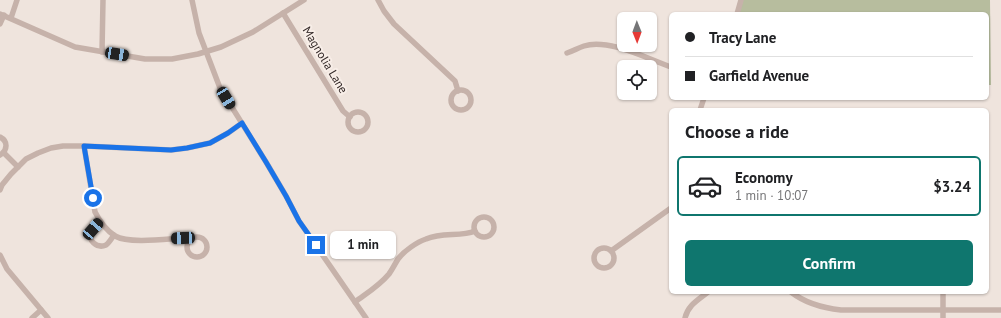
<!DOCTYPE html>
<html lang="en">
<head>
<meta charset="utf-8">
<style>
	:root { --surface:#fff; --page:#f6f6f6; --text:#202124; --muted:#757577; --line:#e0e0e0; --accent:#0f766e }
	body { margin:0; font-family:"PT Sans",sans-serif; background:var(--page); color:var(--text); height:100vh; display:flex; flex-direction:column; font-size:15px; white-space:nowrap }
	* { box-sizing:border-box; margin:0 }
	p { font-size:13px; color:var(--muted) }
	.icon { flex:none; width:22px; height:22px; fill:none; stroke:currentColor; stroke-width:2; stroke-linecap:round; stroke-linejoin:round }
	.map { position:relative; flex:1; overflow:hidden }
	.panel { position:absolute; left:669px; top:108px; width:320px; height:186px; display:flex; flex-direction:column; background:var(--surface); border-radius:6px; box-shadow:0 1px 3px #0004 }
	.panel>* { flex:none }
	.hud { position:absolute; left:669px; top:12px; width:320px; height:88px; border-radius:6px; box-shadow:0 1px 3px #0004; display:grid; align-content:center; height:88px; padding:0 16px; background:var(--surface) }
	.needle { width:26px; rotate:179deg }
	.buttons { position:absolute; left:617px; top:12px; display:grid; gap:8px }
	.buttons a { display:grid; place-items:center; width:40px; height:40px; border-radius:6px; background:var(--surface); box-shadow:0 1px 3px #0004; font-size:20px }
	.end { position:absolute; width:18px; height:18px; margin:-9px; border:5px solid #1a73e8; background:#fff; box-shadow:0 0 0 2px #fff }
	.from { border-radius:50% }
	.bubble { position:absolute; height:28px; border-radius:6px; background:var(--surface); box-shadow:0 1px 3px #0004; font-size:13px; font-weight:700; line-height:28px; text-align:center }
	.car { position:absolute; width:12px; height:24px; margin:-12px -6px; border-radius:5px; box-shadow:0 0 3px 1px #0007; background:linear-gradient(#222 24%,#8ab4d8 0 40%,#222 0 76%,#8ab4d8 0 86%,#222 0) }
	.hud b { display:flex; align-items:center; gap:14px; height:38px; font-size:15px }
	.hud b+b { border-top:1px solid var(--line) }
	.hud i { width:10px; height:10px; background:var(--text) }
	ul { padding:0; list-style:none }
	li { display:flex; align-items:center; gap:12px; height:60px; margin:0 8px 6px; padding:0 8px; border:2px solid var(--line); border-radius:6px }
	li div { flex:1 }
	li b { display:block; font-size:15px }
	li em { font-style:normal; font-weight:700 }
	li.on { border-color:var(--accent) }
	li>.icon { width:36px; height:36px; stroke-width:1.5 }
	h2 { padding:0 16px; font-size:18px; line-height:48px }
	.cta { display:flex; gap:8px; margin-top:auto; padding:8px 16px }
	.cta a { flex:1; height:46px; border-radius:6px; background:var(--accent); color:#fff; font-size:16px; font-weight:700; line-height:46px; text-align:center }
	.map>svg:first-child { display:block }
	.green { fill:#b7bd9e }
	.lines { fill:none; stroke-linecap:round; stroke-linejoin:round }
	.minor { stroke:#c6b2aa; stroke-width:5.5 }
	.route { stroke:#1a73e8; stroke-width:5 }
	.labels { text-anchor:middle; stroke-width:4; stroke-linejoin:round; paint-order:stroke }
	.street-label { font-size:12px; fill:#342a29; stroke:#f8eee8 }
</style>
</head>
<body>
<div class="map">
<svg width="1001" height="318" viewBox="0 0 1001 318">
	<rect width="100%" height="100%" fill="#efe4dd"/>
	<!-- green -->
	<polygon class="green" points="741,0 990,0 991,85 987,85 987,14 737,14"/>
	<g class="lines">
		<!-- minor -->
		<g class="minor">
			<polyline points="192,0 199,33 220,88 266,162 286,196 299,221 366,318"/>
			<polyline points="378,0 384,11 394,24 455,81 458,91"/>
			<polyline points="283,13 343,111 350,117"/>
			<polyline points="0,14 75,47 145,59 172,59 198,54 221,47 253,32 304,0"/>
			<polyline points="737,14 741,0"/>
			<polyline points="11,18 17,0"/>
			<polyline points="0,24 4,15"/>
			<polyline points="102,52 103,0"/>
			<path d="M567 53C573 51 578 48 584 46 608 38 648 59 671 67"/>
			<circle cx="461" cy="100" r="10"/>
			<polyline points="700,110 704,98"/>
			<circle cx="358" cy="122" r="10"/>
			<path d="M0 137C8 141 8 150 0 155"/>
			<path d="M84 146 95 212C100 222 106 230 115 236 129 244 166 239 183 238L189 241"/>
			<polyline points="4,153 18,167"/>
			<polyline points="0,190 2,185 11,174 26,159 38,153 51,148 63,146 84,146 171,150 187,148 210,143 228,133 242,123"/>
			<circle cx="484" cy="227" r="10"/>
			<path d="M99 222C97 225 93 228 91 232 87 240 97 249 106 245 109 243 112 238 114 235"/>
			<circle cx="197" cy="247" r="10"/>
			<circle cx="604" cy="258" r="10"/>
			<polyline points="611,251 671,208"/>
			<polyline points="0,255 7,269 48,318"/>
			<path d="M791 292C805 303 823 308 841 310H1001"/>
			<polyline points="943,292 943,318"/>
			<path d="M355 302C367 293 379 286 389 274 392 270 395 264 398 259 404 251 417 242 426 239 442 232 461 237 475 231"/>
			<polyline points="32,318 41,310"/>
			<path d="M685 318C688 305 698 300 708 292"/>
		</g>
	</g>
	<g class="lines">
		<!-- route -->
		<polyline class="route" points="93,198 84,146 171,150 187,148 210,143 228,133 242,123 266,162 286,196 299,221 316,245"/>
	</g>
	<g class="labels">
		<!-- street labels -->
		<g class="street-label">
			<text transform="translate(325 60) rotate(59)" y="4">Magnolia Lane</text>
		</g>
	</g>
</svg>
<div class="buttons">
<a><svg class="needle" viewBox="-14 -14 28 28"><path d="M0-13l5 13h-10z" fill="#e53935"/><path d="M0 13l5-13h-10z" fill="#757577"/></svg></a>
<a><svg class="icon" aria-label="locate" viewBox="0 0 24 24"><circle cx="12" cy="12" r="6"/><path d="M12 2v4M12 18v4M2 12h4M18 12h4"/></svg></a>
</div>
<i class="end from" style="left:93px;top:198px"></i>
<i class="end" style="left:316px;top:245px"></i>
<div class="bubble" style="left:330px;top:231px;width:66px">1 min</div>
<i class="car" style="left:117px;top:54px;rotate:99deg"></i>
<i class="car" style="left:226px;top:98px;rotate:149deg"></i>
<i class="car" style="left:93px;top:229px;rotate:41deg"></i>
<i class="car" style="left:183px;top:238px;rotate:268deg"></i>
<div class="hud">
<b><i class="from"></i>Tracy Lane</b>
<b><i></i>Garfield Avenue</b>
</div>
<section class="panel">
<h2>Choose a ride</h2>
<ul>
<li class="on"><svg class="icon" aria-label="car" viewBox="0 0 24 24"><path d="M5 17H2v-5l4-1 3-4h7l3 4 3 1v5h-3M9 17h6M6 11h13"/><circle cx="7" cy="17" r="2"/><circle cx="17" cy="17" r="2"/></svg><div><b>Economy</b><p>1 min · 10:07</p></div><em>$3.24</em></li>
</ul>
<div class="cta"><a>Confirm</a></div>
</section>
</div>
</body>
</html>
